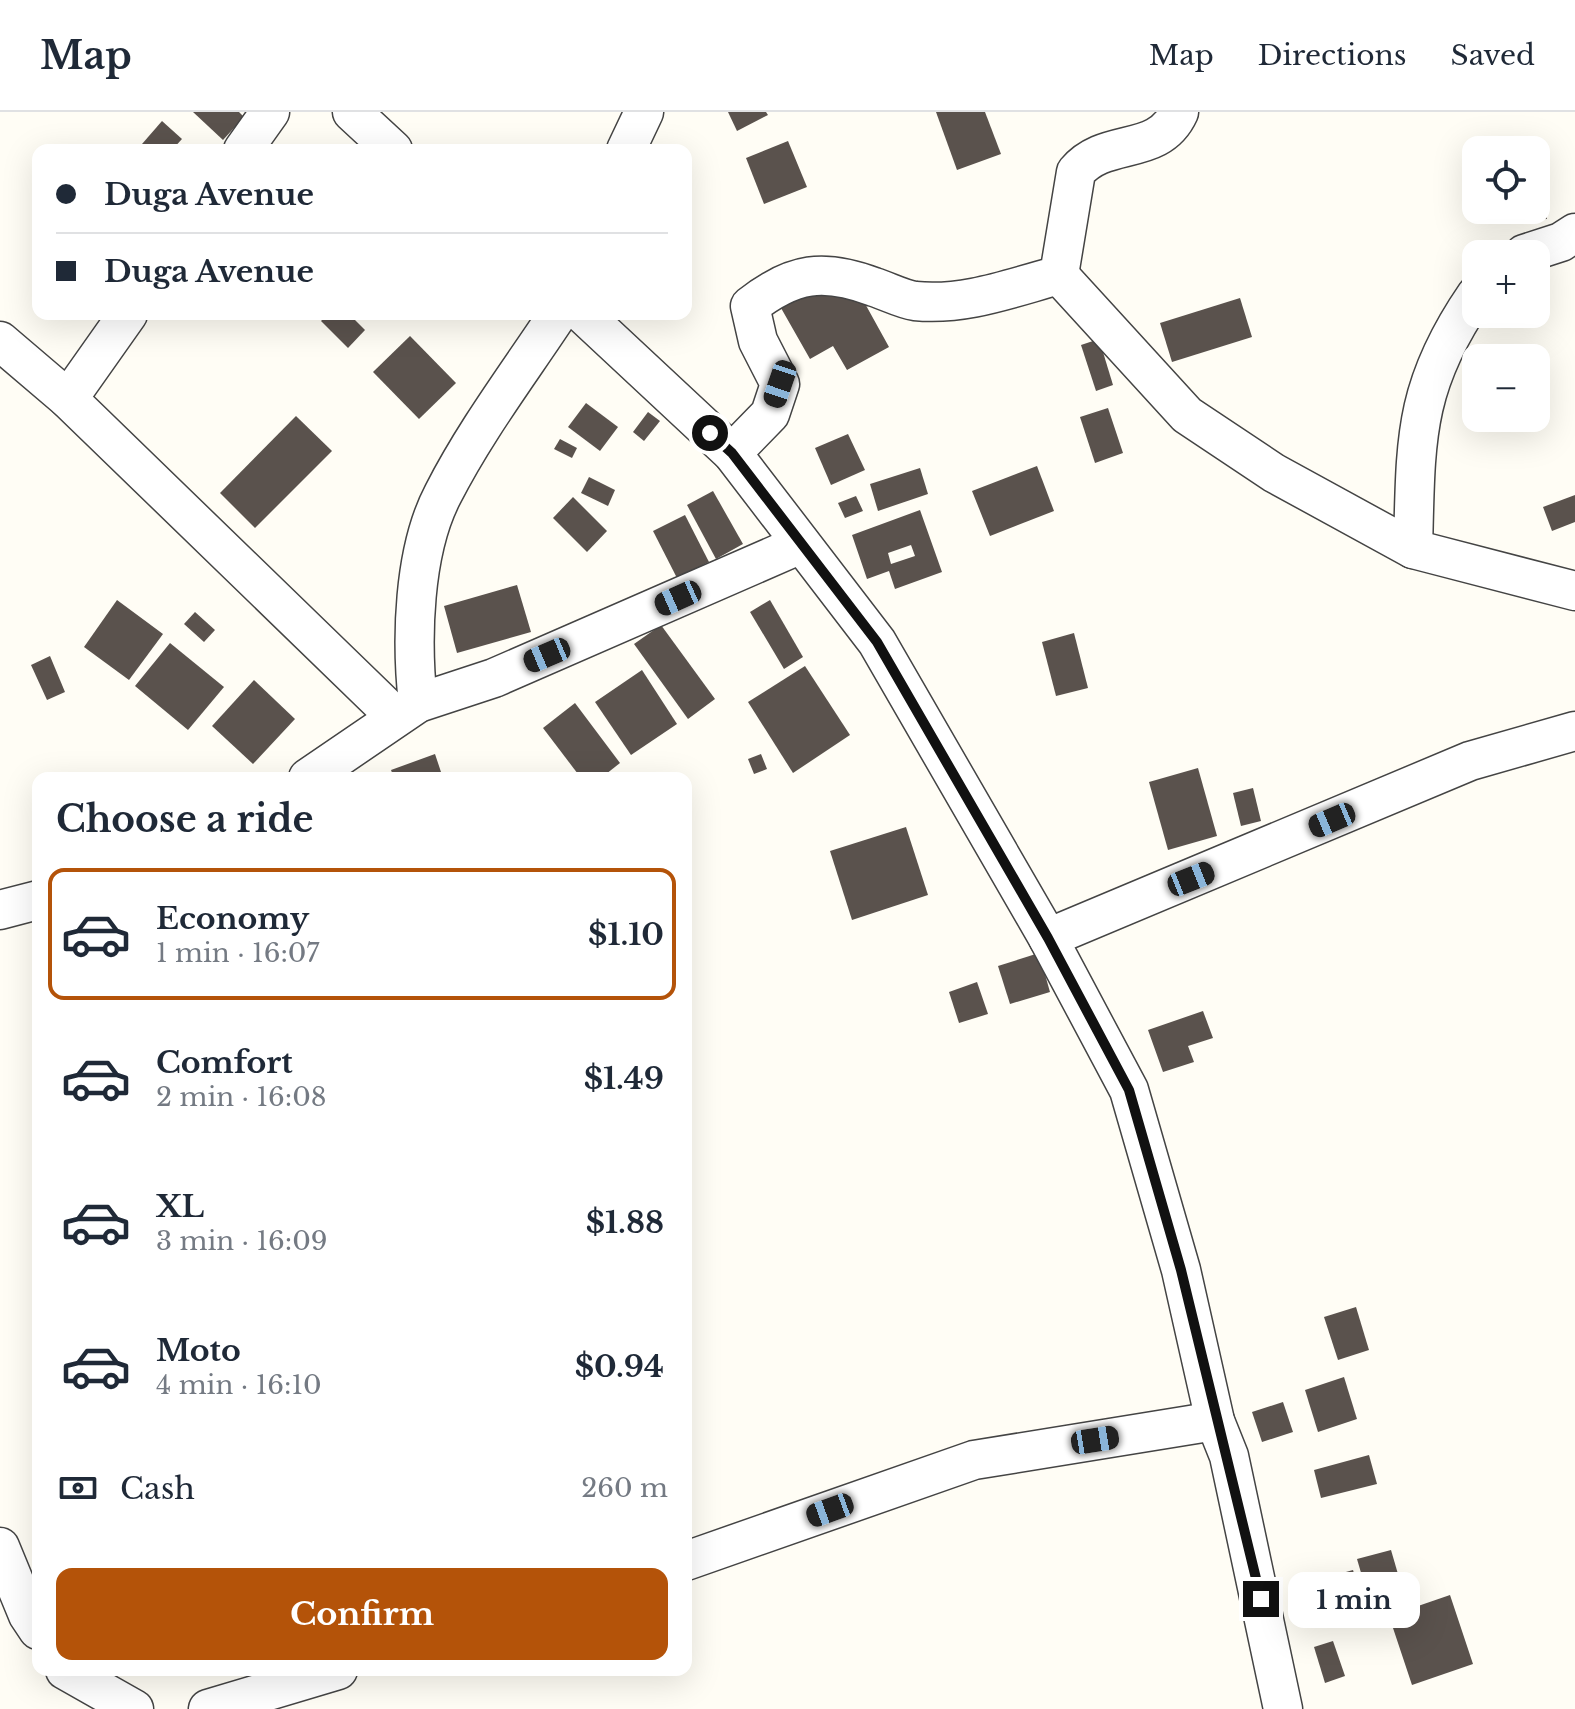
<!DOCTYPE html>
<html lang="en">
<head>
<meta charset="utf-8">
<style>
	:root { --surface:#fff; --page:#f6f6f7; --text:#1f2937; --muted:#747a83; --line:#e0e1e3; --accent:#b45309 }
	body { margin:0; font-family:"Libre Baskerville",serif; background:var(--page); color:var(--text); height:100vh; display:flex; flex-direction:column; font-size:30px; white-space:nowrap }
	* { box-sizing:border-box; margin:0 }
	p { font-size:26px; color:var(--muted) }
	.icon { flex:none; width:44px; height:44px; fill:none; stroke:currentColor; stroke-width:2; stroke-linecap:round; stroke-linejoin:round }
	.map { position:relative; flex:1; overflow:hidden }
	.details { position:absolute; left:32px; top:660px; width:660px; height:904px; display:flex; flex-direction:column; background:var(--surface); border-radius:16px; box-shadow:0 8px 32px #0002 }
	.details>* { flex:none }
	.hud { position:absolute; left:32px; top:32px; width:660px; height:176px; border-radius:16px; box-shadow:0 8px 32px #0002; display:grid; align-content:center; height:176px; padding:0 24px; background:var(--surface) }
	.controls { position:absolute; left:1462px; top:24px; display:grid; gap:16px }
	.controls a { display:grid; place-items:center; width:88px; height:88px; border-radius:16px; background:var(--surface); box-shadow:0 8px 32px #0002; font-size:40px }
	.end { position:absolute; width:36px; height:36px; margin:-18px; border:10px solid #111; background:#fff; box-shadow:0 0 0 4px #fff }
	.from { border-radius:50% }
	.bubble { position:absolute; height:56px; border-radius:16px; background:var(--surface); box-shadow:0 8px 32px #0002; font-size:26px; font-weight:700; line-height:56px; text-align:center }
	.car { position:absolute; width:24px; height:48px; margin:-24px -12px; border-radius:10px; box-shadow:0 0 6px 2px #0007; background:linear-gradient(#222 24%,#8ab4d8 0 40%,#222 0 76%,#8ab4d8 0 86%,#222 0) }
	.hud b { display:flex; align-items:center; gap:28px; height:76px; font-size:30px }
	.hud b+b { border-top:2px solid var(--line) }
	.hud i { width:20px; height:20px; background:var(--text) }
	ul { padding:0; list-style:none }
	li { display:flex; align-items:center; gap:24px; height:132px; margin:0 16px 12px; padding:0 8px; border:4px solid transparent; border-radius:16px }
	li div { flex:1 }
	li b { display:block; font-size:30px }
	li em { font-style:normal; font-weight:700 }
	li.current { border-color:var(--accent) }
	li>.icon { width:72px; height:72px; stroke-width:1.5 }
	h2 { padding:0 24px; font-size:36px; line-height:96px }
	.pay { display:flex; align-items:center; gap:20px; height:88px; padding:0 24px; font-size:30px }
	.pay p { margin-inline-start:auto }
	.cta { display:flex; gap:16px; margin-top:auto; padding:16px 24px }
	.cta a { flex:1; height:92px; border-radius:16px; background:var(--accent); color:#fff; font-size:32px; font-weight:700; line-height:92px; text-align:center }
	header { display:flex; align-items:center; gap:48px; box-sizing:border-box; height:112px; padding:0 40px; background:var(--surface); border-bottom:2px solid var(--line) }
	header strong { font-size:38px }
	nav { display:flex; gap:44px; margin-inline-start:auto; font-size:28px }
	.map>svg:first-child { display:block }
	.building { fill:#5a524d; fill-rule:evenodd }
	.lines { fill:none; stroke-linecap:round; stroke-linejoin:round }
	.street-casing { stroke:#444; stroke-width:41 }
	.street { stroke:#fff; stroke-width:38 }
	.route { stroke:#111; stroke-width:10 }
</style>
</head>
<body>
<header>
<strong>Map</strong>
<nav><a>Map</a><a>Directions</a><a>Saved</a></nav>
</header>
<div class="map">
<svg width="1575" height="1597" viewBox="0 0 1575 1597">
	<rect width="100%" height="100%" fill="#fffdf5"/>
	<!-- building -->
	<g class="building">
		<polygon points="193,0 239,0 244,5 223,28"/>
		<polygon points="728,0 766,0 768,3 737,19"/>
		<polygon points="936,0 985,0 1001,42 957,58"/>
		<polygon points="162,9 182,27 172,38 149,38 142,32"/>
		<polygon points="788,29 807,75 764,92 746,46"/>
		<polygon points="1536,38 1544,38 1547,107 1504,109 1504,98 1536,98"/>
		<polygon points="847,159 889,235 847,258 833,234 810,247 781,196"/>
		<polygon points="1240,186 1252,225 1172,250 1160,211"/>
		<polygon points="328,202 349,202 365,218 348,236 321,209"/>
		<polygon points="410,224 456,271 419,307 373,260"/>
		<polygon points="1099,227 1113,273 1096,279 1081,233"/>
		<polygon points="586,291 618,315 600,339 568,315"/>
		<polygon points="1108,296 1123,341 1095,351 1080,305"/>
		<polygon points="648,300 660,309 644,329 633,320"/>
		<polygon points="296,304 332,339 255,416 220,381"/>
		<polygon points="848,322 865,358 831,373 815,336"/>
		<polygon points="560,327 577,336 572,346 554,337"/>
		<polygon points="1037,354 1054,399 990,424 972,379"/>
		<polygon points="920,356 928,382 878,399 870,372"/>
		<polygon points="589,365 615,378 608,394 581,381"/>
		<polygon points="713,379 743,432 716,447 687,393"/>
		<polygon points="1575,383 1575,410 1552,419 1543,395"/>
		<polygon points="856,384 863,399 845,406 838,391"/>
		<polygon points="573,385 607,419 587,440 553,406"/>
		<path d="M920 398 942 460 895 477 889 459 867 467 852 423ZM911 433 915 444 891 452 888 441Z"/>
		<polygon points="685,403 709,450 677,466 653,419"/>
		<polygon points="517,473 531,520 457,541 444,494"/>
		<polygon points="117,488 163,522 129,568 84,535"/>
		<polygon points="770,488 803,545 784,557 750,500"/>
		<polygon points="195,500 215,518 204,530 184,512"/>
		<polygon points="661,513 715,587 688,607 634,532"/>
		<polygon points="1074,521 1088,576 1056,584 1042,530"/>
		<polygon points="170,531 224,575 188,618 135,574"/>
		<polygon points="50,544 65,580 47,588 31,553"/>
		<polygon points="805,554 850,623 793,661 748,590"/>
		<polygon points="642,558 677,612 631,643 595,590"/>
		<polygon points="254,568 295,607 253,652 212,614"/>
		<polygon points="575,591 620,651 601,666 581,666 543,616"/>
		<polygon points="435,642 443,666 394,666 391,658"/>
		<polygon points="761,642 767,657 754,662 748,647"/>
		<polygon points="1198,656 1217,724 1168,738 1149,670"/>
		<polygon points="1253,676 1261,709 1241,714 1233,681"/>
		<polygon points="906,715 928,783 852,808 830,739"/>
		<polygon points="1039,841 1050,880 1010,892 998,854"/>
		<polygon points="977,870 988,902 959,911 949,880"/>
		<polygon points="1203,899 1213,926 1188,934 1194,950 1163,960 1148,918"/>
		<polygon points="1356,1195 1369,1238 1338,1248 1324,1205"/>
		<polygon points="1344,1265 1357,1307 1318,1320 1305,1278"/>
		<polygon points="1283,1290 1293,1320 1262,1330 1252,1300"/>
		<polygon points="1369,1343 1377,1372 1321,1386 1314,1358"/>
		<polygon points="1391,1438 1407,1493 1373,1502 1357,1447"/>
		<polygon points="1353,1458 1365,1499 1322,1512 1310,1470"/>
		<polygon points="1450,1483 1473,1552 1412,1573 1389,1504"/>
		<polygon points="1333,1529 1345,1564 1325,1571 1314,1535"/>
	</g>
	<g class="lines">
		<!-- street casing -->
		<g class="street-casing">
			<g id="street">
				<polyline points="352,0 393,38"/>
				<polyline points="243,38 270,0"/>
				<polyline points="626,38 644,0"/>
				<polyline points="1524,142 1561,130 1575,121"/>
				<polyline points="1059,163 1187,303 1274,361 1413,437 1575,479"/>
				<polyline points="583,202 732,341 877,530 1048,826 1129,978 1181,1158 1215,1309 1229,1344 1283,1597"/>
				<polyline points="0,229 68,287 396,605"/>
				<polyline points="68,287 128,202"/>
				<path d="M732 341 770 302 780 272 758 229 750 194C793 160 824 156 874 175 887 179 902 187 915 189 965 194 1011 176 1059 163L1076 60C1106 24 1158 46 1179 0"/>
				<path d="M1413 437C1416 330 1412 276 1476 183"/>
				<path d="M418 591C411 528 413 439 443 382 475 319 519 261 558 202"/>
				<polyline points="308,666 418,591 494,566 801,432"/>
				<polyline points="0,798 38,788"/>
				<polyline points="1048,826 1470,649 1575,619"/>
				<polyline points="0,1435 28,1503 38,1518"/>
				<polyline points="686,1449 974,1348 1215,1309"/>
				<polyline points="65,1558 134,1597"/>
				<polyline points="208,1597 338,1558"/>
			</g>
		</g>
		<!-- street -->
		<use href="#street" class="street"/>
	</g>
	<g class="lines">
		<!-- route -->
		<polyline class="route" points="710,321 732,341 877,530 1048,826 1129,978 1181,1158 1261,1487"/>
	</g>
</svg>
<div class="controls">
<a><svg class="icon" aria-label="locate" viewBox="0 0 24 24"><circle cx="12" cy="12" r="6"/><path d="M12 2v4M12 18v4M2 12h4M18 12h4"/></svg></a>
<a>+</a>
<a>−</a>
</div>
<i class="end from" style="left:710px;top:321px"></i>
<i class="end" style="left:1261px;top:1487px"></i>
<div class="bubble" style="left:1288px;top:1460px;width:132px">1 min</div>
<i class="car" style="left:780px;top:272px;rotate:199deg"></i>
<i class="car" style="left:678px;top:486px;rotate:246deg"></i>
<i class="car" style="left:547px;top:543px;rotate:247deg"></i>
<i class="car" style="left:1332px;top:708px;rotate:247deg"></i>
<i class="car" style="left:1191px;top:767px;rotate:68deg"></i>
<i class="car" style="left:1095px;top:1328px;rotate:81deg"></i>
<i class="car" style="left:830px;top:1398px;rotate:250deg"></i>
<div class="hud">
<b><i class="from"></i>Duga Avenue</b>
<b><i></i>Duga Avenue</b>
</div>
<section class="details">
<h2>Choose a ride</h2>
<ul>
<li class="current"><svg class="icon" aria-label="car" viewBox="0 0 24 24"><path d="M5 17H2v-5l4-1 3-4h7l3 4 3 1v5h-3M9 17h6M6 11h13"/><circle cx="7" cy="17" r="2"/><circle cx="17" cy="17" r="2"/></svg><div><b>Economy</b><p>1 min · 16:07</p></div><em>$1.10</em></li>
<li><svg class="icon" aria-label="car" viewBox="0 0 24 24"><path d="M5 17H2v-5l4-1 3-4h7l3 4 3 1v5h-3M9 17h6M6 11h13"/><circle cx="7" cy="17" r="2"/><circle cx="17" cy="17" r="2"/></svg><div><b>Comfort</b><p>2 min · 16:08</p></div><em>$1.49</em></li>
<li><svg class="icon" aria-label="car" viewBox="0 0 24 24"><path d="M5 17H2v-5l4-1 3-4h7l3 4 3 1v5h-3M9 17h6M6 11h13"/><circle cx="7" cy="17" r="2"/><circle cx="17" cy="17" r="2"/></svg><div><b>XL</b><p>3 min · 16:09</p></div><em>$1.88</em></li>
<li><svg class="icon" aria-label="car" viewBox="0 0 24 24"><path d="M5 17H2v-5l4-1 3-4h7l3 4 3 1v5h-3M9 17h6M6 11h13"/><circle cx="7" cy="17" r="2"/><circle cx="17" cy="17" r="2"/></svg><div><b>Moto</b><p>4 min · 16:10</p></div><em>$0.94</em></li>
</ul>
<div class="pay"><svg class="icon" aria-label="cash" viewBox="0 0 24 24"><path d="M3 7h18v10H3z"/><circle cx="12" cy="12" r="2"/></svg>Cash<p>260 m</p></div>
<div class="cta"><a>Confirm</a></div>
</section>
</div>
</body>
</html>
